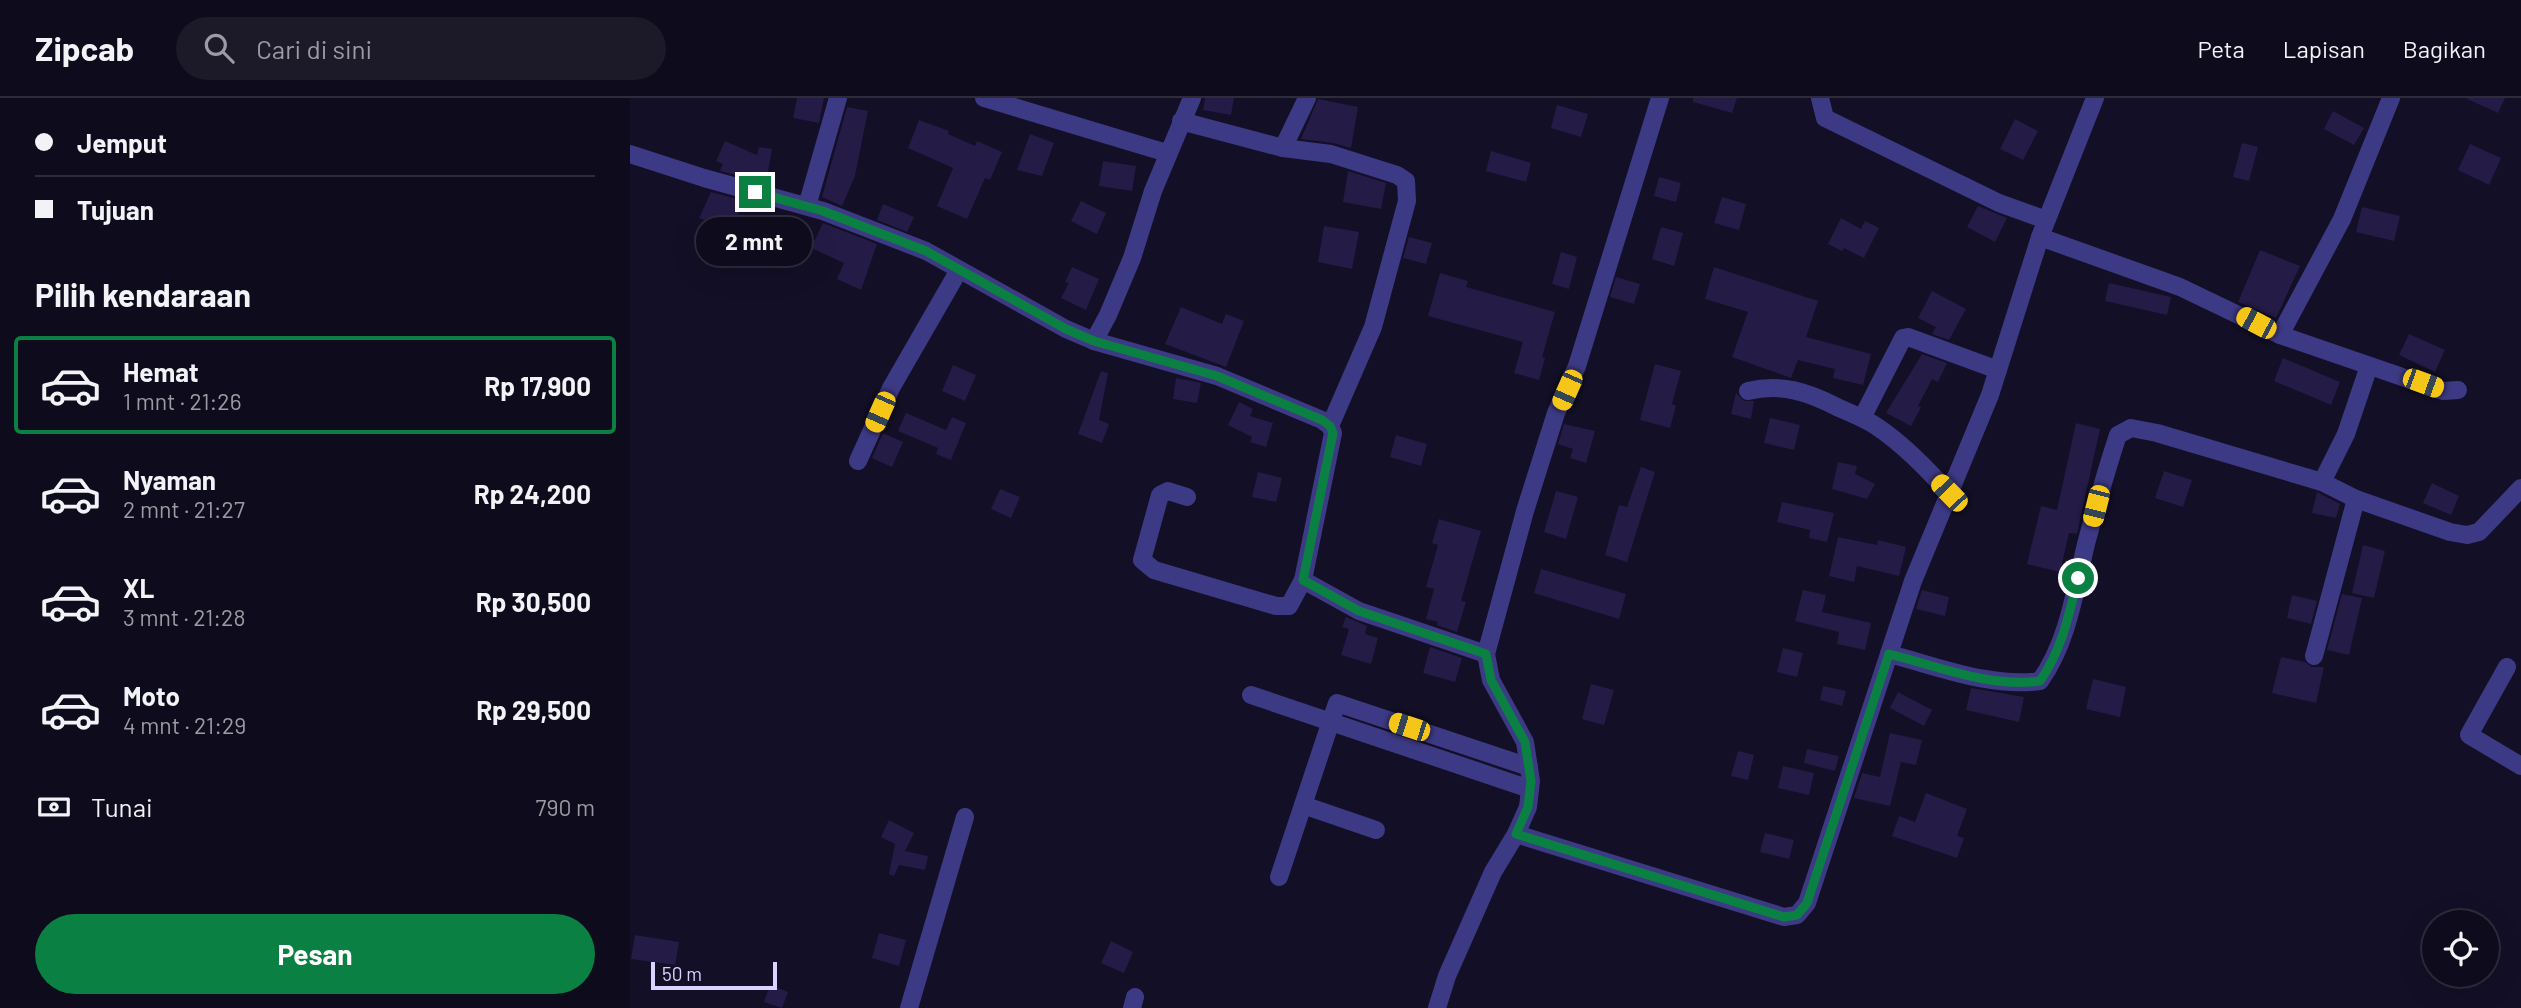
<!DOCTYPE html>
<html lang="id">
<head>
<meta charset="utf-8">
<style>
	:root { --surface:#0e0b1c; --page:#1c1929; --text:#f1f3f6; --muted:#9b9ba3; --line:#2e2b3b; --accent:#0b8043 }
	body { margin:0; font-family:Barlow,sans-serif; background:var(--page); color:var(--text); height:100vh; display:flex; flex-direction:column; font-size:26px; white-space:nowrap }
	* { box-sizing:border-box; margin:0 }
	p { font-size:23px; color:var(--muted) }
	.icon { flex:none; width:38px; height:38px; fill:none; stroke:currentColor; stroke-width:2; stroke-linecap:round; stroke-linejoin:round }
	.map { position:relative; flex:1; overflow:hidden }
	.side { display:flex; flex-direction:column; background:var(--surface); width:630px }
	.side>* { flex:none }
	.hud { display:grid; align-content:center; height:154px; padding:0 35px; background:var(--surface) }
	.fabs { position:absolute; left:1792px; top:812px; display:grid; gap:14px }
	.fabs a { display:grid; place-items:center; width:77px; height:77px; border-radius:50%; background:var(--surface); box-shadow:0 7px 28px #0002,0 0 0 2px var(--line); font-size:35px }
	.scale { position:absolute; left:21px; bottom:18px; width:126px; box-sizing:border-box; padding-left:7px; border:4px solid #d9d4ff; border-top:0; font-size:19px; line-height:24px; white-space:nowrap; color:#d9d4ff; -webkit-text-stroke:5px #130f26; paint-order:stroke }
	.end { position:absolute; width:32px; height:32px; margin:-16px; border:9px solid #0b8043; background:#fff; box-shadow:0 0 0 4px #fff }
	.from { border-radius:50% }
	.bubble { position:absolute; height:49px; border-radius:24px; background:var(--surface); box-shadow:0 7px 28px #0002,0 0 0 2px var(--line); font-size:23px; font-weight:700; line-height:49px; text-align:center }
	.car { position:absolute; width:21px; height:42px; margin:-21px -10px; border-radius:9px; box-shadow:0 0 5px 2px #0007; background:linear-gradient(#f5c518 24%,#345 0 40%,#f5c518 0 76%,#345 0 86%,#f5c518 0) }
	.hud b { display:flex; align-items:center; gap:24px; height:66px; font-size:26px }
	.hud b+b { border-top:2px solid var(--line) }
	.hud i { width:18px; height:18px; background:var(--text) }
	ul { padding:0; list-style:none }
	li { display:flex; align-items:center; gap:21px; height:98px; margin:0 14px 10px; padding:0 21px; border:4px solid transparent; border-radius:7px }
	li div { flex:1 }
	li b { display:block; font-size:26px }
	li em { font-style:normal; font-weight:700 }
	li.active { border-color:var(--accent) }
	li>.icon { width:63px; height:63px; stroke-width:1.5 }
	h2 { padding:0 35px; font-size:32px; line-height:84px }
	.pay { display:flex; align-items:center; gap:18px; height:77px; padding:0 35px; font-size:26px }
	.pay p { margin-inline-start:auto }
	.action { display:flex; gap:14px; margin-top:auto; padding:14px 35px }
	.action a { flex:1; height:80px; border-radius:42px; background:var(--accent); color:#fff; font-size:28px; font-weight:700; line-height:80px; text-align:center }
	header { display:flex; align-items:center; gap:42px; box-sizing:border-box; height:98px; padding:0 35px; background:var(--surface); border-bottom:2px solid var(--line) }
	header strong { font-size:33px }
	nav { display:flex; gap:38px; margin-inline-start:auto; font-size:24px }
	.search { width:490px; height:63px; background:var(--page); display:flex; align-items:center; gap:18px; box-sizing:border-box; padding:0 24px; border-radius:38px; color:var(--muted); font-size:26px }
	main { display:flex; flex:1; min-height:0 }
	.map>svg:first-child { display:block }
	.building { fill:#241b47 }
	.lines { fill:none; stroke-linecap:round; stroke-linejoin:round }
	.street { stroke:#3d3a85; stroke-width:18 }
	.route { stroke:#0b8043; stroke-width:9 }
</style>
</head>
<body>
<header>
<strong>Zipcab</strong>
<div class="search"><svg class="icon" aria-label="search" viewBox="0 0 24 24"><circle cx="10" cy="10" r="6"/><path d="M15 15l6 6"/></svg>Cari di sini</div>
<nav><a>Peta</a><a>Lapisan</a><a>Bagikan</a></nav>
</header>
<main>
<section class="side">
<div class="hud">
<b><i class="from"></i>Jemput</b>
<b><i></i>Tujuan</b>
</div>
<h2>Pilih kendaraan</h2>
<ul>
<li class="active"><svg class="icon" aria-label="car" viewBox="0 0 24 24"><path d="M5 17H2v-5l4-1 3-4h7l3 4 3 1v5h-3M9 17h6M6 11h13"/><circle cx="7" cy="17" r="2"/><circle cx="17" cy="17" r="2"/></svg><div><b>Hemat</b><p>1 mnt · 21:26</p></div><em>Rp 17,900</em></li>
<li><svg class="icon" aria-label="car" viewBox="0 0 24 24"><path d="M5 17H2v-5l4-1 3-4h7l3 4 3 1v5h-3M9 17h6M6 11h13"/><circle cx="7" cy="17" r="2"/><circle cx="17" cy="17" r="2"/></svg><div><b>Nyaman</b><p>2 mnt · 21:27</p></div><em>Rp 24,200</em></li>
<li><svg class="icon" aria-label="car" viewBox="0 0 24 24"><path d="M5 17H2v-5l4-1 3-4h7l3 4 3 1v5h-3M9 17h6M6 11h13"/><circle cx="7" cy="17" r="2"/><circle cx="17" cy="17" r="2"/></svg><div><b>XL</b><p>3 mnt · 21:28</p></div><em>Rp 30,500</em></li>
<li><svg class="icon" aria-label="car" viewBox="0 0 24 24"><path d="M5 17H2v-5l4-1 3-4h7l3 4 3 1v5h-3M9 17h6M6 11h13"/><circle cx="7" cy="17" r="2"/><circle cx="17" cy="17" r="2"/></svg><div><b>Moto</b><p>4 mnt · 21:29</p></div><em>Rp 29,500</em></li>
</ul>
<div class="pay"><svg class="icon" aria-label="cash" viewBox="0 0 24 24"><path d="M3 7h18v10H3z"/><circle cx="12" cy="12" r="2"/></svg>Tunai<p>790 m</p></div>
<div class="action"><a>Pesan</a></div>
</section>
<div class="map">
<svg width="1891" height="910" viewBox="0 0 1891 910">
	<rect width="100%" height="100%" fill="#130f26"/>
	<!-- building -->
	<g class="building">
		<polygon points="167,0 194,0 189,25 163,20"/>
		<polygon points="575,0 604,0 601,17 573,12"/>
		<polygon points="1063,0 1107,0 1102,15 1063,4"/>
		<polygon points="1835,0 1875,0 1868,15"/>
		<polygon points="688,1 728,9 721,50 703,45 671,41"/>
		<polygon points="927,7 958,16 951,39 921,30"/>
		<polygon points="217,9 238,13 225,78 212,108 192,99"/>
		<polygon points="1703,13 1734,30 1724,47 1694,31"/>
		<polygon points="1385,21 1408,33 1393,62 1370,51"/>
		<polygon points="289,22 319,33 318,36 345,48 347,43 372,54 360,82 355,80 337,121 307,108 323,70 278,50"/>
		<polygon points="400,36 424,45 412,78 387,72"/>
		<polygon points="95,43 127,57 129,49 142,51 136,85 90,73 93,66 86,63"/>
		<polygon points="1612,45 1628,49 1619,83 1603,79"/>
		<polygon points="1840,46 1871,60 1859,87 1828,72"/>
		<polygon points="861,53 901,65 896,84 856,73"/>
		<polygon points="473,63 506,68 502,93 469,88"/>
		<polygon points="718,73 756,85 751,111 713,104"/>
		<polygon points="1029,79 1051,85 1046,104 1024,98"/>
		<polygon points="81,94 114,103 101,133 69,120"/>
		<polygon points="1092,99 1116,106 1109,132 1084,125"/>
		<polygon points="451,103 476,115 467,136 441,123"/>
		<polygon points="253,106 284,119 277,134 247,122"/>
		<polygon points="1348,108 1377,120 1365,144 1337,129"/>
		<polygon points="1732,109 1770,118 1764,143 1726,134"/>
		<polygon points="1211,120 1231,131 1235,123 1249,130 1234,160 1214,150 1212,153 1198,146"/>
		<polygon points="193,125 247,146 231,192 207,181 214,165 181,150"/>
		<polygon points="694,128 729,134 722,171 688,164"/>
		<polygon points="1031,129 1053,135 1044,168 1022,161"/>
		<polygon points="779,139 802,145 796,166 773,160"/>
		<polygon points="1630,152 1670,168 1646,220 1608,204"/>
		<polygon points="931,154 947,159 939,191 922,186"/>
		<polygon points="442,169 469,181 456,212 431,200 439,185 435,184"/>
		<polygon points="1084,169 1188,203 1176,239 1241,256 1233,287 1203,280 1205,271 1168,262 1161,280 1102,259 1118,214 1075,201"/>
		<polygon points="810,175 838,183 836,189 925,214 912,259 915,260 909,282 884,275 893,244 798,218"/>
		<polygon points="986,179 1010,186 1004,206 980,199"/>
		<polygon points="1479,185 1541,199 1537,217 1475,203"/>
		<polygon points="1302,193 1336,211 1319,242 1302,236 1306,229 1288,220"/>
		<polygon points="551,209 592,226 596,216 614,223 596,269 535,246"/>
		<polygon points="1779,236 1815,252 1805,274 1769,257"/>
		<polygon points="1292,256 1317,265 1308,284 1302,281 1288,308 1291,309 1281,328 1256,315"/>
		<polygon points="1653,260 1710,284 1701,307 1644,283"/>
		<polygon points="1025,266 1051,273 1042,306 1046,308 1040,330 1010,322"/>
		<polygon points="323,267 346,277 335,303 312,293"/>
		<polygon points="471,273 478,275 469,322 479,326 472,345 448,336"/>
		<polygon points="546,280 571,285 567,305 543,301"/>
		<polygon points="1106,295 1114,303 1124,303 1121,321 1101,316"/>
		<polygon points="609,304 623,311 620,318 643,325 636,349 620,344 622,339 598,327"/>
		<polygon points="276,315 316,332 322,319 336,325 321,362 306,356 308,350 268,333"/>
		<polygon points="1140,320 1170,327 1164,352 1134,345"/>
		<polygon points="1446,325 1470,331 1447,436 1439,435 1430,474 1397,466 1411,408 1427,412"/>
		<polygon points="934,326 965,333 956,365 940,360 943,351 928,346"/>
		<polygon points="253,335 273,344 262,369 242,360"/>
		<polygon points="766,337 797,346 791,368 760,359"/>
		<polygon points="1208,364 1227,368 1225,376 1245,386 1237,401 1202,391"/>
		<polygon points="1011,369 1025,374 997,464 975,457 989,407 997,409"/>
		<polygon points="1534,373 1562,382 1553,409 1525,400"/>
		<polygon points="628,374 652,380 646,404 622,399"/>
		<polygon points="1802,385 1829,398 1821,417 1793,405"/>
		<polygon points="370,391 390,399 381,420 361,411"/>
		<polygon points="926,393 948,399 936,441 914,434"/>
		<polygon points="1687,394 1710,406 1706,420 1682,415"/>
		<polygon points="1152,404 1204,415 1197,444 1179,440 1180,432 1147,424"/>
		<polygon points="809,421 851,433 831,503 836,504 827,534 807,527 808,524 796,521 804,491 796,489 808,447 802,445"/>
		<polygon points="1208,439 1247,447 1248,442 1276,449 1269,478 1227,468 1224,484 1199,478"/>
		<polygon points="1733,447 1755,453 1744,500 1722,495"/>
		<polygon points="911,471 996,496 989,521 904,495"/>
		<polygon points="1173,492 1196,497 1192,514 1241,525 1235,552 1207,546 1209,534 1165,523"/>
		<polygon points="1292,492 1319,499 1315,518 1286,511"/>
		<polygon points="1712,496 1732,500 1719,557 1697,552"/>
		<polygon points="1662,497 1687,503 1681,526 1657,520"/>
		<polygon points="716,519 737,528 735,536 748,540 741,566 711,557 719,531 712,529"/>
		<polygon points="800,549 832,560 825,584 793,575"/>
		<polygon points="1153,550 1173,555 1167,579 1147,574"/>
		<polygon points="1651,559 1675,564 1682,569 1694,569 1686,605 1642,595"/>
		<polygon points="1463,581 1496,589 1490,619 1456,611"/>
		<polygon points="961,586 984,592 974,627 952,621"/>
		<polygon points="1193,588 1216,593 1212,608 1190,602"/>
		<polygon points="1341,590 1394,599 1389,624 1336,612"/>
		<polygon points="1268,594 1302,612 1294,628 1260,610"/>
		<polygon points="1260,635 1292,642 1286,667 1271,664 1260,708 1224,700 1232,675 1250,679"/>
		<polygon points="1177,651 1209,658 1205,673 1174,665"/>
		<polygon points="1108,653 1124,657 1118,682 1101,678"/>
		<polygon points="1153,668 1184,675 1179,697 1148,690"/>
		<polygon points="1296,695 1337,711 1327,738 1334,740 1327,760 1262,738 1269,718 1285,724"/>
		<polygon points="259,722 284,735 275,753 298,758 295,772 269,767 264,778 259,776 265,746 251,739"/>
		<polygon points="1135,735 1164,742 1159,761 1130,754"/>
		<polygon points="249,835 276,842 269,868 242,860"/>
		<polygon points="5,837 49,844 45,867 1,861"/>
		<polygon points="481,843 503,854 494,875 471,865"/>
		<polygon points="140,887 158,894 152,910 134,904"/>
	</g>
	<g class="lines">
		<!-- street -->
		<g class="street">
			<polyline points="354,0 537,55"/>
			<polyline points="1190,0 1195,20 1369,105 1416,122"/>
			<polyline points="551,23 653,50 677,0"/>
			<polyline points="653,50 701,56 767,77 776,83 777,103 743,229 700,328"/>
			<polyline points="0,56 74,80 193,113 296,153 436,231 464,243 587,278 692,322 700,328 703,335 673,482 729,513 856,556"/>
			<polyline points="177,108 208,0"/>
			<polyline points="1410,139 1550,189 1650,237 1813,293 1828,292"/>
			<polyline points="1650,237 1712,121 1761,0"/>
			<polyline points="464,243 478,217 502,160 523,93 562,0"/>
			<path d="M1118 293C1151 285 1178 294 1207 309 1220 315 1234 320 1246 328 1273 346 1297 371 1319 395"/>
			<polyline points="1232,320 1273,240 1278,239 1368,272"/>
			<polyline points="228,363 261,290 329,172"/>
			<polyline points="1692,384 1716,336 1739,268"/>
			<polyline points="557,399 538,393 530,397 512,462 524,472 646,508 659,508 673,482"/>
			<path d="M1259 556C1307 568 1360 590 1410 583 1438 544 1445 492 1456 446 1466 409 1476 373 1488 337L1501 330 1527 335 1692 384 1726 401 1820 434 1837 437 1849 434 1891 390"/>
			<polyline points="1684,558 1726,401"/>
			<polyline points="1877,569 1839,637 1891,668"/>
			<polyline points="621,597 900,691"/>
			<polyline points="673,707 746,732"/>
			<polyline points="886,736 1154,819 1167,817 1177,805 1283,483 1360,297 1410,139 1465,0"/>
			<polyline points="649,779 707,605 899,669"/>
			<polyline points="279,910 335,719"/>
			<polyline points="502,910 505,899"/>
			<polyline points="807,910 817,878 863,774 886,736 898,709 901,683 895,644 861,582 856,556 895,413 926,315 947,268 1030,0"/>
		</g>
	</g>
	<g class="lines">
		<!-- route -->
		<path class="route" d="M125 94 193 113 296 153 436 231 464 243 587 278 692 322 700 328 703 335 673 482 729 513 856 556 861 582 895 644 901 683 898 709 886 736 1154 819 1167 817 1177 805 1259 556C1307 568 1360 590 1410 583 1432 552 1439 516 1448 480"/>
	</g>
</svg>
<div class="fabs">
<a><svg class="icon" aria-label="locate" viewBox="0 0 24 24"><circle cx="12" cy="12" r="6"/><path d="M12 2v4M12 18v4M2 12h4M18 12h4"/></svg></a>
</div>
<div class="scale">50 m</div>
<i class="end from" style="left:1448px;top:480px"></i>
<i class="end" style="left:125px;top:94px"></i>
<div class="bubble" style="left:66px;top:119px;width:116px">2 mnt</div>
<i class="car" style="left:1626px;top:225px;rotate:298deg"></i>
<i class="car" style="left:1793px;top:285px;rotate:110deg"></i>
<i class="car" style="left:937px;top:292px;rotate:204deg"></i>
<i class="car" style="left:250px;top:314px;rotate:204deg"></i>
<i class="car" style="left:1319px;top:395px;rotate:316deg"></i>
<i class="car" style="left:1466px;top:408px;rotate:194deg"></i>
<i class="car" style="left:779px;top:629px;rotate:288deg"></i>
</div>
</main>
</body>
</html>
